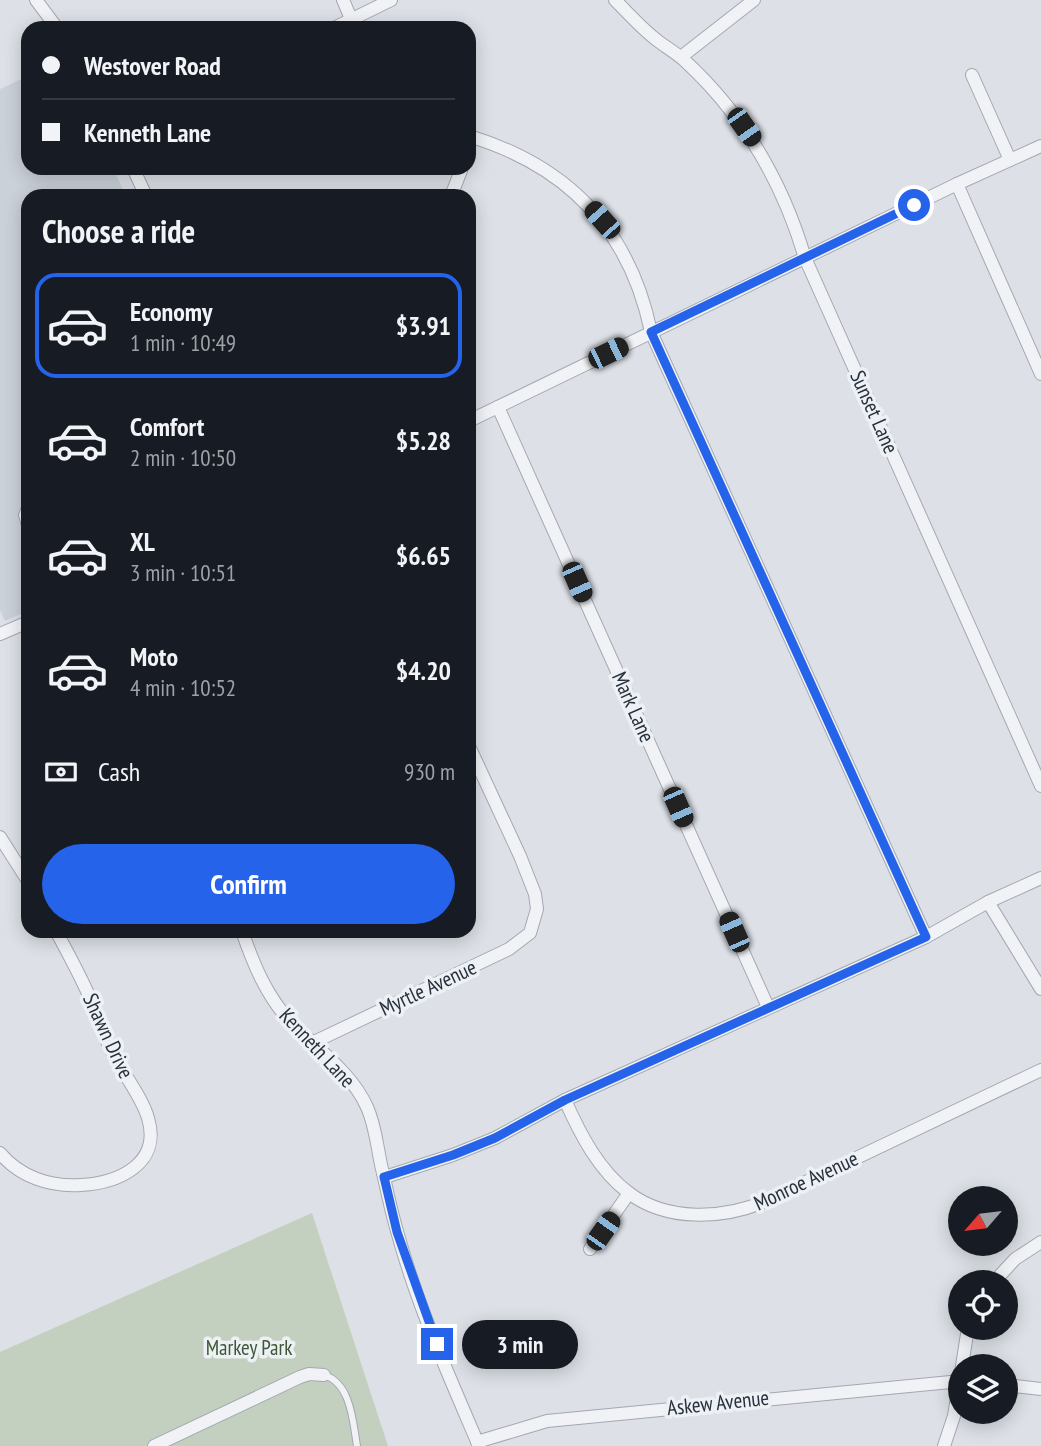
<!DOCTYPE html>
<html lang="en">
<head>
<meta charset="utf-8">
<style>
	:root { --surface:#171b24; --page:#242831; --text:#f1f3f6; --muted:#9ea1a6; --line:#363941; --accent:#2563eb }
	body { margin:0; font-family:"PT Sans Narrow",sans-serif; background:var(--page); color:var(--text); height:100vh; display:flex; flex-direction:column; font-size:26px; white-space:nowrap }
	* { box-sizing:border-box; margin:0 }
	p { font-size:23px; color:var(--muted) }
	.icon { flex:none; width:38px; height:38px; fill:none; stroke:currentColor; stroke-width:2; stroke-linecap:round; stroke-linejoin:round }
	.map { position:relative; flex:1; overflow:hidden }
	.drawer { position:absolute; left:21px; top:189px; width:455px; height:749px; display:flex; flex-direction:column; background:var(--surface); border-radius:21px; box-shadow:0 4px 18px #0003 }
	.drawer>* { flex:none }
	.guide { position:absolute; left:21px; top:21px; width:455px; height:154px; border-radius:21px; box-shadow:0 4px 18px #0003; display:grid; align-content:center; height:154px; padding:0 21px; background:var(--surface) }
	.needle { width:46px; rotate:242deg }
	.buttons { position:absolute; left:948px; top:1186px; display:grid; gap:14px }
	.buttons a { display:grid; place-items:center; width:70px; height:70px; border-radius:50%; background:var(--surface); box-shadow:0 4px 18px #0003; font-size:35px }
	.end { position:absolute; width:32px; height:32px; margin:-16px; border:9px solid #2563eb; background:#fff; box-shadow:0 0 0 4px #fff }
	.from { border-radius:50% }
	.bubble { position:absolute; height:49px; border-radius:24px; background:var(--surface); box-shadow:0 4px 18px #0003; font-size:23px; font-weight:800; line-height:49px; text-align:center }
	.car { position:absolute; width:21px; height:42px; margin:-21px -10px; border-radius:9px; box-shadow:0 0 5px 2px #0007; background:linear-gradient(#222 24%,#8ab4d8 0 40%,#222 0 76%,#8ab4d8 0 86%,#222 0) }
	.guide b { display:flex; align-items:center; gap:24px; height:66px; font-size:26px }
	.guide b+b { border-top:2px solid var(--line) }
	.guide i { width:18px; height:18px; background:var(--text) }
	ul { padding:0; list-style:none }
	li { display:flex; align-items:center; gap:21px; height:105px; margin:0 14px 10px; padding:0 7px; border:4px solid transparent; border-radius:21px }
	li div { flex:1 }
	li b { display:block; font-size:26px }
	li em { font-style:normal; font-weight:800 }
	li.selected { border-color:var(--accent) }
	li>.icon { width:63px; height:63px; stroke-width:1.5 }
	h2 { padding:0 21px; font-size:32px; line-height:84px }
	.pay { display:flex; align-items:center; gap:18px; height:77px; padding:0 21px; font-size:26px }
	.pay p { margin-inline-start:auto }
	.action { display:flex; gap:14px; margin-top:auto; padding:14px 21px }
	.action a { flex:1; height:80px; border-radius:42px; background:var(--accent); color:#fff; font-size:28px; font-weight:800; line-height:80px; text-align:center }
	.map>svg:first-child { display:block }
	.built { fill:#cbd1d9 }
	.green { fill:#c4d0bf }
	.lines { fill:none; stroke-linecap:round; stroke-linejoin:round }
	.service-casing { stroke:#a3a8b1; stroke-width:8 }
	.minor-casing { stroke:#a3a8b1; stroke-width:14 }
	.service { stroke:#f0f2f5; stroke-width:6 }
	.minor { stroke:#f0f2f5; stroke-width:12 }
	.route { stroke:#2563eb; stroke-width:9 }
	.labels { text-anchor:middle; stroke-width:7; stroke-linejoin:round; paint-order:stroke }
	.street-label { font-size:21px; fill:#27303d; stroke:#edf0f4 }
	.park-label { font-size:21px; fill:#3d5835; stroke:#edf0f4 }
</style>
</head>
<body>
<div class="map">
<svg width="1041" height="1446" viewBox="0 0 1041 1446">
	<rect width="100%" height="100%" fill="#dde1e7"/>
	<!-- built -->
	<polygon class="built" points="28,76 28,168 113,168 126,196 28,196 28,611 5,621 0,610 0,89"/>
	<!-- green -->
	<polygon class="green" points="312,1213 388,1446 0,1446 0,1352"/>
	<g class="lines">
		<!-- service casing -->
		<g class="service-casing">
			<g id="service">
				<polyline points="28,500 22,515 28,537"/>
				<path d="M324 1375C351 1383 353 1422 357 1446"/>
			</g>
		</g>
		<!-- minor casing -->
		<g class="minor-casing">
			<g id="minor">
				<polyline points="36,0 57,28"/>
				<polyline points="343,0 355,28"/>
				<path d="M615 0C629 14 642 29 658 41 666 47 676 53 684 60 744 115 782 180 805 258L1041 786"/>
				<polyline points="334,28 391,0"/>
				<polyline points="681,57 754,0"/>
				<polyline points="972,75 1010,160"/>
				<path d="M469 136C568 166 630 230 651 332L926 937"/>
				<polyline points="133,168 146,196"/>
				<polyline points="957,184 1041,374"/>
				<polyline points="451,196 462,168"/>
				<polyline points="498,407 768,1007"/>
				<polyline points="469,421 957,184 1041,146"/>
				<polyline points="0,634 28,622"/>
				<polyline points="0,837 28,881"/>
				<polyline points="988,902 1041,989"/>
				<path d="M242 931C253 963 266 995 289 1020 316 1049 350 1070 367 1107 376 1127 377 1148 382 1169 387 1190 391 1211 397 1231 417 1305 449 1376 479 1446"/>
				<polyline points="312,1043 509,949 530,933 537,909 535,894 520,856 469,746"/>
				<path d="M565 1100C580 1134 599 1171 629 1193 667 1222 724 1219 766 1201L1041 1070"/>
				<path d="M0 1153C20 1177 50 1187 81 1185 118 1183 162 1164 148 1118 141 1095 123 1074 112 1052 103 1035 98 1016 90 998 80 975 68 953 56 931"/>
				<polyline points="385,1177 453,1155 495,1138 565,1100 926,937 988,902 1041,878"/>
				<polyline points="590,1249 629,1193"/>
				<polyline points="993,1283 1015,1259 1041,1242"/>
				<polyline points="1006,1385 1041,1389"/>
				<polyline points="477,1442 547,1421 961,1381"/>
				<polyline points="154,1446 300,1377 309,1374 324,1375"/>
				<polyline points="944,1446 954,1416 968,1328"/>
			</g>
		</g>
		<!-- service -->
		<use href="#service" class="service"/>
		<!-- minor -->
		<use href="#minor" class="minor"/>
	</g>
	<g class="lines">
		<!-- route -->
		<polyline class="route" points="437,1344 397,1232 384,1177 453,1155 495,1138 565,1100 926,937 651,332 914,205"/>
	</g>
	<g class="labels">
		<!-- street labels -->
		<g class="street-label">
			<text transform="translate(874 412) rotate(66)" y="7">Sunset Lane</text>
			<text transform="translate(633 707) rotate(66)" y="7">Mark Lane</text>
			<text transform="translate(428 988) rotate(-25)" y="7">Myrtle Avenue</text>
			<text transform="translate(108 1036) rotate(65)" y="7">Shawn Drive</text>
			<text transform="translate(317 1048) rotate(47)" y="7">Kenneth Lane</text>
			<text transform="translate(806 1181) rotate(-25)" y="7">Monroe Avenue</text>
			<text transform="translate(718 1403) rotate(-6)" y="7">Askew Avenue</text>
		</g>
		<!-- park labels -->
		<g class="park-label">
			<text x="249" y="1355">Markey Park</text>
		</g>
	</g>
</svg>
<div class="buttons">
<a><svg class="needle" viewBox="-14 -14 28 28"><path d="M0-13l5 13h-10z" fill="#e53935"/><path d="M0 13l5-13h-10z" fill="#9ea1a6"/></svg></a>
<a><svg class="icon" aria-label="locate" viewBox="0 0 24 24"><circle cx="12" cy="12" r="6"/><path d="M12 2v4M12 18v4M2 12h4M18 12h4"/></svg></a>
<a><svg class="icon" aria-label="layers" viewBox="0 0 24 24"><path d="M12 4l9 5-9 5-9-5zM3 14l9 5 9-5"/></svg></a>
</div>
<i class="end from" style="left:914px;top:205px"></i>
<i class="end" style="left:437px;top:1344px"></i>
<div class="bubble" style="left:462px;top:1320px;width:116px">3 min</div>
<i class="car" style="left:744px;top:127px;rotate:145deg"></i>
<i class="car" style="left:602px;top:220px;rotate:318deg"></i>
<i class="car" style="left:608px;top:353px;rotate:64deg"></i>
<i class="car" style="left:577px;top:582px;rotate:156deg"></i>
<i class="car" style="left:678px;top:807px;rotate:156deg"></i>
<i class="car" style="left:734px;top:932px;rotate:336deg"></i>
<i class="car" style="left:603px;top:1231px;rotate:35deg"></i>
<div class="guide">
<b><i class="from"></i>Westover Road</b>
<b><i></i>Kenneth Lane</b>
</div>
<section class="drawer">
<h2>Choose a ride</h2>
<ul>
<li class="selected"><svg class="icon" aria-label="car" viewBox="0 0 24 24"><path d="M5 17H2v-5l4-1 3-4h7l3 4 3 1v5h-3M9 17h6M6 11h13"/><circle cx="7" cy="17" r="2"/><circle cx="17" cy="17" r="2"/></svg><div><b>Economy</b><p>1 min · 10:49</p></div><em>$3.91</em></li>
<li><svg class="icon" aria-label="car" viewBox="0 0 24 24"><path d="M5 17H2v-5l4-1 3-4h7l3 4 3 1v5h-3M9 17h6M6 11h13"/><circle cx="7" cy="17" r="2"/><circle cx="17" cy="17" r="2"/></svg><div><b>Comfort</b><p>2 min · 10:50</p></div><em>$5.28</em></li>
<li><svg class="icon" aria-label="car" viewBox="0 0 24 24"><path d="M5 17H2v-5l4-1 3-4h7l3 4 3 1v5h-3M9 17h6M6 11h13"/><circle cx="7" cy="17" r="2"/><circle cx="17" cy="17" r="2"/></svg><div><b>XL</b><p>3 min · 10:51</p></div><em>$6.65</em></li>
<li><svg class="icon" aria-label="car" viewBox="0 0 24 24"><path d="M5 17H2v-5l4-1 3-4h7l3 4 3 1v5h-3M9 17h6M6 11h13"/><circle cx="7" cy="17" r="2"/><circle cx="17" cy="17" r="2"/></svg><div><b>Moto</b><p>4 min · 10:52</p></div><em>$4.20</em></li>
</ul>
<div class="pay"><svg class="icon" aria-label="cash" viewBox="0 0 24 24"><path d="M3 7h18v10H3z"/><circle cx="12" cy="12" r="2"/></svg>Cash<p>930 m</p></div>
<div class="action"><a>Confirm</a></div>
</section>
</div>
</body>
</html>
